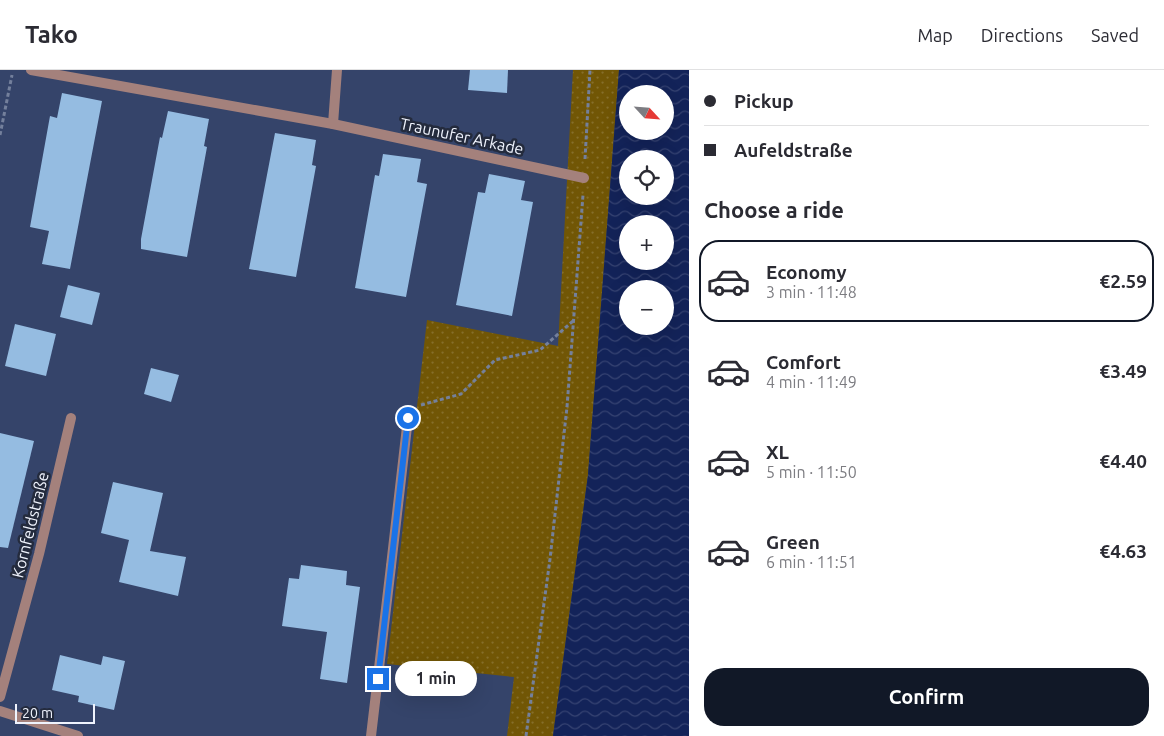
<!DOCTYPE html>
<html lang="en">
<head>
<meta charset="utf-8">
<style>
	:root { --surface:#fff; --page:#f7f7f7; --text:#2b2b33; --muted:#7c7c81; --line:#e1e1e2; --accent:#111827 }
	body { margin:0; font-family:Ubuntu,sans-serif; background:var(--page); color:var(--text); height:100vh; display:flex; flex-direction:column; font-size:19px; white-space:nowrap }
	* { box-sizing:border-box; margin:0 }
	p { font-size:16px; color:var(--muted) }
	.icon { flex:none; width:28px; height:28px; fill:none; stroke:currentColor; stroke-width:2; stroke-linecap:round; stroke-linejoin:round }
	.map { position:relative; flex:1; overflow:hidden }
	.sheet { display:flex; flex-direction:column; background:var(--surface); width:475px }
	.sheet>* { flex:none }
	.hud { display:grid; align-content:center; height:110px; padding:0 15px; background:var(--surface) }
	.needle { width:32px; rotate:116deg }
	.fabs { position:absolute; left:619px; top:15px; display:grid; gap:10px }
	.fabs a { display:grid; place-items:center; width:55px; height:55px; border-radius:50%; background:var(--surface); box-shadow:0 5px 20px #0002; font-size:25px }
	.scale { position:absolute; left:15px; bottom:12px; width:80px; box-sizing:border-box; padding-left:5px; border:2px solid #eff3fd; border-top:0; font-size:14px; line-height:18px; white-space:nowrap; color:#eff3fd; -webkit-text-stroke:4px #242b3d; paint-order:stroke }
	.end { position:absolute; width:22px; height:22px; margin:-11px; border:6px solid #1a73e8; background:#fff; box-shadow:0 0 0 2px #fff }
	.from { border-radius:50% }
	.bubble { position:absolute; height:35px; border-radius:18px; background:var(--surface); box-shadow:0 5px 20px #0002; font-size:16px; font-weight:600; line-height:35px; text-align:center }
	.hud b { display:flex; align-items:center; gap:18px; height:48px; font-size:19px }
	.hud b+b { border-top:1px solid var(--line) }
	.hud i { width:12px; height:12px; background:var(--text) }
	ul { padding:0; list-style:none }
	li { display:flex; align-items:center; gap:15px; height:82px; margin:0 10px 8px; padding:0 5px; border:2px solid transparent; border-radius:20px }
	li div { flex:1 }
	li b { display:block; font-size:19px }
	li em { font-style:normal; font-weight:600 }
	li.current { border-color:var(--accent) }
	li>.icon { width:45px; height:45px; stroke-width:1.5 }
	h2 { padding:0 15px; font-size:22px; line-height:60px }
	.button { display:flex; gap:10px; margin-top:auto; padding:10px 15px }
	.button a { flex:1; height:58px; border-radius:20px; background:var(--accent); color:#fff; font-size:20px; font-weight:600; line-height:58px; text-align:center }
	header { display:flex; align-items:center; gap:30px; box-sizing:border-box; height:70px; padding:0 25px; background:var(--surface); border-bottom:1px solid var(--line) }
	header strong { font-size:24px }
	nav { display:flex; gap:28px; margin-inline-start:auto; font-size:18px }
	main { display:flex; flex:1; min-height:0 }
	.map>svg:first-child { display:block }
	.grass { fill:url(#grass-dots) }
	.water { fill:url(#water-waves); fill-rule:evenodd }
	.building { fill:#95bce1 }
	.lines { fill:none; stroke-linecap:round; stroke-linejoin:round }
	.path { stroke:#74809c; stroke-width:3; stroke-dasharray:4 2.5; stroke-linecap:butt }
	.lane { stroke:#a4817c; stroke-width:10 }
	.street { stroke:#a4817c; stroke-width:10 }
	.route { stroke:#1a73e8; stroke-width:6 }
	.labels { text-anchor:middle; stroke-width:5; stroke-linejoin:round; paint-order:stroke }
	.street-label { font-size:16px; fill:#eff3fd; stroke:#242b3d }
</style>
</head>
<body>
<header>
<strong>Tako</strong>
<nav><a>Map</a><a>Directions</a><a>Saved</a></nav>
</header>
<main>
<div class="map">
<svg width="689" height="666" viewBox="0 0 689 666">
	<defs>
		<pattern id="grass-dots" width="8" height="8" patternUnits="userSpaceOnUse" patternTransform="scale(1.25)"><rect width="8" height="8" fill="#715605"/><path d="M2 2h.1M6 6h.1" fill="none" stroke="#866f2a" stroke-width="1.8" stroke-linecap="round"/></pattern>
		<pattern id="water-waves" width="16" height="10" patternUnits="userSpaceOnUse" patternTransform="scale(1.25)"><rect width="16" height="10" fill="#132359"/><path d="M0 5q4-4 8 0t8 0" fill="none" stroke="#364372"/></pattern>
	</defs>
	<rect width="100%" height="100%" fill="#35446a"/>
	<!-- grass -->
	<polygon class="grass" points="573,0 619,0 588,405 553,666 507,666 514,607 387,594 427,250 558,276"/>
	<!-- water -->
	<path class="water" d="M619 0H689V666H553L588 405ZM628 24H665V61H628ZM628 89H665V126H628ZM628 154H665V191H628ZM628 219H665V256H628Z"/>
	<!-- building -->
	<g class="building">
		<polygon points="470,0 508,0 507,23 468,20"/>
		<polygon points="62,23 102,31 70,199 42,194 49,161 30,157 50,46 57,48"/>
		<polygon points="168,41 209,49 204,76 207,77 187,187 141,179 141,169 160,67 162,68"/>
		<polygon points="275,63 316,70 312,95 316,96 296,207 249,199"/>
		<polygon points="383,84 421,89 417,112 427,114 406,227 355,218 375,105 379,106"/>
		<polygon points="489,104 525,111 521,130 533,132 512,246 456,235 478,122 485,123"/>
		<polygon points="68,215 100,223 92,255 60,247"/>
		<polygon points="15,254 56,264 46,306 5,296"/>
		<polygon points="151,298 179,305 171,332 144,324"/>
		<polygon points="0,363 34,371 8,478 0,477"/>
		<polygon points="113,412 163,423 150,481 186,487 178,526 119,512 129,470 101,463"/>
		<polygon points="301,495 347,501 346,515 360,517 347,613 320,609 327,562 282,556 289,508 299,509"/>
		<polygon points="60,585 101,595 103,586 125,591 114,640 78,632 79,626 52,620"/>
	</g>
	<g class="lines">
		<!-- path -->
		<g class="path">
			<polyline points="0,65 12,5"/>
			<polyline points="585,89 590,0"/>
			<polyline points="421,335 461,324 495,290 540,280 573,251"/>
			<polyline points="526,666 550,489 567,337 583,125"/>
		</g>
		<!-- lane -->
		<g class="lane">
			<polyline points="333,54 337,0"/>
			<polyline points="391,496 408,348"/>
		</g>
		<!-- street -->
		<g class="street">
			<polyline points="31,0 333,54 584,108"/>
			<polyline points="0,627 39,484 71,348"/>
			<polyline points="0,641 78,666"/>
			<polyline points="371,666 391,496"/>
		</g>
	</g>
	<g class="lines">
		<!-- route -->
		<polyline class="route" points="378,609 408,348"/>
	</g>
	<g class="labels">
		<!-- street labels -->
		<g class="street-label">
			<text transform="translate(462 66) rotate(12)" y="6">Traunufer Arkade</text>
			<text transform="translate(30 455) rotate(-76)" y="6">Kornfeldstraße</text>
		</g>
	</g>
</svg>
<div class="fabs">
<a><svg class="needle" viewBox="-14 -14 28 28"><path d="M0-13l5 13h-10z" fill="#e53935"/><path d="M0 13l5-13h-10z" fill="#7c7c81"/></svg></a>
<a><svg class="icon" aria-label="locate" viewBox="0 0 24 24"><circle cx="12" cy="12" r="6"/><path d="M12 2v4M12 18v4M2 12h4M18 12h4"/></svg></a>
<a>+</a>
<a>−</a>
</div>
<div class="scale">20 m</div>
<i class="end from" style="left:408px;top:348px"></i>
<i class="end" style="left:378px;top:609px"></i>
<div class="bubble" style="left:395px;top:591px;width:82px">1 min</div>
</div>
<section class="sheet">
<div class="hud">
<b><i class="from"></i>Pickup</b>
<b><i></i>Aufeldstraße</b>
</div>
<h2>Choose a ride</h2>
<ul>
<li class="current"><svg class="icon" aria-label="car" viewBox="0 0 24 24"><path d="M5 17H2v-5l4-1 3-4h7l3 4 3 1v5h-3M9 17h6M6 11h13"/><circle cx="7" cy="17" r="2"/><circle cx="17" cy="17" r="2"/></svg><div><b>Economy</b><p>3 min · 11:48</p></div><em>€2.59</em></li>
<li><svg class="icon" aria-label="car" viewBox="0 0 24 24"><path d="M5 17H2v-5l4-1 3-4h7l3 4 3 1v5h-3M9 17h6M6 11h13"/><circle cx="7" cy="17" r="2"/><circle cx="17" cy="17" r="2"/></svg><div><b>Comfort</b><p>4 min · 11:49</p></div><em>€3.49</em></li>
<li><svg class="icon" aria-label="car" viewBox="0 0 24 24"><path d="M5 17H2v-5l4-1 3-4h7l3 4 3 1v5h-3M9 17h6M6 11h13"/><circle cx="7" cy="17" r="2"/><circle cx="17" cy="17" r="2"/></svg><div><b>XL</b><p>5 min · 11:50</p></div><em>€4.40</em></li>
<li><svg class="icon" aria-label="car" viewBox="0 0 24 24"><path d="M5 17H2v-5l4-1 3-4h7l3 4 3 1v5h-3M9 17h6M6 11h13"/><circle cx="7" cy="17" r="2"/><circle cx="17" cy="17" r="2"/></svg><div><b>Green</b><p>6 min · 11:51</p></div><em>€4.63</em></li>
</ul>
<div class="button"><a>Confirm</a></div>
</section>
</main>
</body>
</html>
